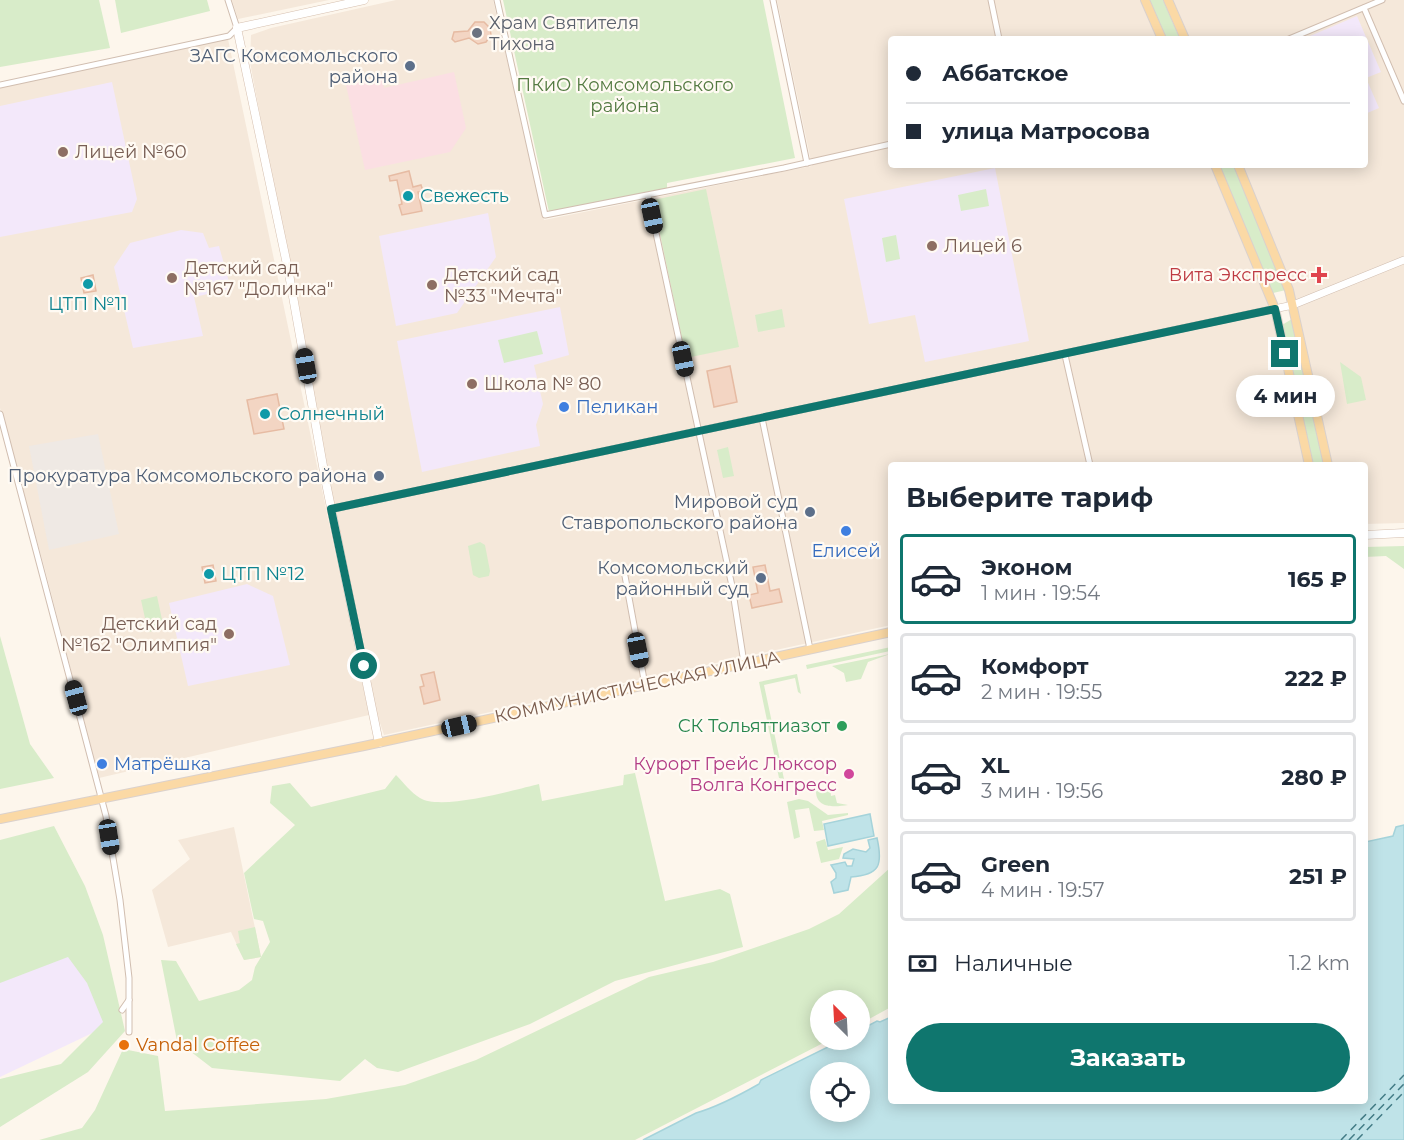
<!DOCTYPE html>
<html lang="ru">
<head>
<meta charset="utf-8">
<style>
	:root { --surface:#fff; --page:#f2f2f3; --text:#1f2937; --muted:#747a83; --line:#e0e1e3; --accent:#0f766e }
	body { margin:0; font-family:Montserrat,sans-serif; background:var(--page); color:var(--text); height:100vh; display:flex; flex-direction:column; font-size:22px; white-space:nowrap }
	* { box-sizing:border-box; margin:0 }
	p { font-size:20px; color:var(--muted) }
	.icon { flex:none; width:33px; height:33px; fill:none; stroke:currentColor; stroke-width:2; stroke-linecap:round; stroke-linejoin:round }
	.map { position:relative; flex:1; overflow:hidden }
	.drawer { position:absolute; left:888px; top:462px; width:480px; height:642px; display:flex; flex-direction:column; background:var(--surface); border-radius:6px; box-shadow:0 3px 15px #0003 }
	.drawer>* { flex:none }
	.hud { position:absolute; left:888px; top:36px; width:480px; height:132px; border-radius:6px; box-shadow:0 3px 15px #0003; display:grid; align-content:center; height:132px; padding:0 18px; background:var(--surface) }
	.needle { width:39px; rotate:336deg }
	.tools { position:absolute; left:810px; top:990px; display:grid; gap:12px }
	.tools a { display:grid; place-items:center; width:60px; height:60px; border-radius:50%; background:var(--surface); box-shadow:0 3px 15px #0003; font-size:30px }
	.end { position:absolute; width:27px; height:27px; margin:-14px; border:8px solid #0f766e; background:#fff; box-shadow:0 0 0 3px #fff }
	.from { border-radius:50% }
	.bubble { position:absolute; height:42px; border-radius:21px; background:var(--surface); box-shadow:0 3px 15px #0003; font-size:20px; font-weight:700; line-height:42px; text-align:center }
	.car { position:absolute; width:18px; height:36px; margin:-18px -9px; border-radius:8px; box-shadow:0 0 4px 2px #0007; background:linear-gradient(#222 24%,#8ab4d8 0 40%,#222 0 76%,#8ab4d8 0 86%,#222 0) }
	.hud b { display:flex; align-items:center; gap:21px; height:57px; font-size:22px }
	.hud b+b { border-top:2px solid var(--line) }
	.hud i { width:15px; height:15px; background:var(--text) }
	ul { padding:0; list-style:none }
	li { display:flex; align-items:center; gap:18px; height:90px; margin:0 12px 9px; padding:0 6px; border:3px solid var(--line); border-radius:6px }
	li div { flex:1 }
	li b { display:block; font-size:22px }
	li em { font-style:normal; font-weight:700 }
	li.current { border-color:var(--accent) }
	li>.icon { width:54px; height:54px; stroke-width:1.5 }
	h2 { padding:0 18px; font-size:27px; line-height:72px }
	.pay { display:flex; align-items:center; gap:15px; height:66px; padding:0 18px; font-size:22px }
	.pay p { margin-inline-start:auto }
	.action { display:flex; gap:12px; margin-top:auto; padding:12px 18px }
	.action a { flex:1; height:69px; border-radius:36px; background:var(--accent); color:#fff; font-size:24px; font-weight:700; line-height:69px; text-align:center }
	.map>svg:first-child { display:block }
	.residential { fill:#f5e8da }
	.industrial { fill:#efe9e4 }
	.education { fill:#f3e8fa }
	.medical { fill:#fbdfe3 }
	.green { fill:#d8ecc9 }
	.water { fill:#bfe3e8; stroke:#a5d3da; stroke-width:1.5; fill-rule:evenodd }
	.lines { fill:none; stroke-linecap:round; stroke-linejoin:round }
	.ferry { stroke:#437c86; stroke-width:1.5; stroke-dasharray:8 6; stroke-linecap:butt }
	.building { fill:#f3d5c3; stroke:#e6bba3; stroke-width:1.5 }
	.minor-casing { stroke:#d1beb0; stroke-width:7 }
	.tertiary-casing { stroke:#d1beb0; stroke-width:8 }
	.secondary-casing { stroke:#d6c0b0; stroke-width:9 }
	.primary-casing { stroke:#dad1cd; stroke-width:10 }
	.minor { stroke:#fff; stroke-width:5 }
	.tertiary { stroke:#fff; stroke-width:7 }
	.secondary { stroke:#fff; stroke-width:8 }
	.primary { stroke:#fbd9a5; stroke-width:8 }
	.route { stroke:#0f766e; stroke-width:8 }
	.worship-dot { fill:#6b7280; stroke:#fffaf3; stroke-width:2 }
	.service-dot { fill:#5c6f8a; stroke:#fffaf3; stroke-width:2 }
	.education-dot { fill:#8d6e63; stroke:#fffaf3; stroke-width:2 }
	.culture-dot { fill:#0f9aa8; stroke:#fffaf3; stroke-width:2 }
	.health-dot { fill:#e0444e; stroke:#fffaf3; stroke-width:2 }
	.shop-dot { fill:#3f7fe0; stroke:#fffaf3; stroke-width:2 }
	.leisure-dot { fill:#2e9e5b; stroke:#fffaf3; stroke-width:2 }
	.hotel-dot { fill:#d1479c; stroke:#fffaf3; stroke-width:2 }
	.food-dot { fill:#e8710a; stroke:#fffaf3; stroke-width:2 }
	.labels { text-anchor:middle; stroke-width:4.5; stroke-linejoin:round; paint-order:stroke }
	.worship-label { font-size:18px; fill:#5b616d; stroke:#fffaf3; text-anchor:start }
	.service-label { font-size:18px; fill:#4e5e75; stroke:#fffaf3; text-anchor:end }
	.park-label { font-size:18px; fill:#537a41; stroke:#fffaf3 }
	.education-label { font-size:18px; fill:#785e54; stroke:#fffaf3; text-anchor:start }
	.culture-label { font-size:18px; fill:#0d838f; stroke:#fffaf3; text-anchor:start }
	.health-label { font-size:18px; fill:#be3a42; stroke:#fffaf3; text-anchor:end }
	.shop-label { font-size:18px; fill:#366cbe; stroke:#fffaf3; text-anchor:start }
	.street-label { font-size:18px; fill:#7a5c4d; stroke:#fffaf3 }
	.leisure-label { font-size:18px; fill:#27864d; stroke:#fffaf3; text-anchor:end }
	.hotel-label { font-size:18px; fill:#b23c85; stroke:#fffaf3; text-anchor:end }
	.food-label { font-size:18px; fill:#c56008; stroke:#fffaf3; text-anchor:start }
</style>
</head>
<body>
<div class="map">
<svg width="1404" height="1140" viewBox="0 0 1404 1140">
	<rect width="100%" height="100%" fill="#fdf6ec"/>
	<!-- residential -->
	<g class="residential">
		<polygon points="232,0 329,0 238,19"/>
		<polygon points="396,0 493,0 544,220 812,166 777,0 1141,0 1158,39 891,39 891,165 1210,165 1269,306 1305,465 891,465 891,625 384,735 377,714 333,504 250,62 251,35 271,28"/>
		<polygon points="1171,0 1404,0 1404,523 1365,524 1365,465 1329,465 1298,313 1240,165 1365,165 1365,39 1187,39"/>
		<polygon points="228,39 369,715 99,778 44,566 0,408 0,87"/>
		<polygon points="234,827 261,957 244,960 231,932 168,947 152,890 190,859 178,840"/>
	</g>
	<!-- industrial -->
	<polygon class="industrial" points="98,434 119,534 49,550 29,446"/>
	<!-- education -->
	<g class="education">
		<polygon points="1357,16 1381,72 1366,78 1379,108 1365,114 1365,39 1303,39"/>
		<polygon points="112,82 137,199 132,212 0,237 0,106"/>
		<polygon points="995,168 1029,341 925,362 915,315 869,324 844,199"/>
		<polygon points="488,213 496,257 457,313 396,326 379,236"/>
		<polygon points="181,230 203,233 209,248 219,246 231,289 194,297 203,336 133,348 114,267 130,243"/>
		<polygon points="560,307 569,355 534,365 543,404 536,425 540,446 422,472 397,341"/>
		<polygon points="247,584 273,596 290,665 188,686 169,603"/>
		<polygon points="70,949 92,989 107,1026 0,1077 0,982"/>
	</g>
	<!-- medical -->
	<polygon class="medical" points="454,72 466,128 450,152 365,170 346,85 382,77 384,88"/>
	<!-- green -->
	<g class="green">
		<polygon points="0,0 99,0 110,48 0,67"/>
		<polygon points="115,0 207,0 210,11 121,33"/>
		<polygon points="503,0 763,0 795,158 667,183 667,188 549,212"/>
		<polygon points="1149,0 1163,0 1180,39 1166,39"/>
		<polygon points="1219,165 1234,165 1286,290 1273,293"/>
		<polygon points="706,189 739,347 686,358 653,200"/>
		<polygon points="986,189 989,206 961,211 958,195"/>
		<polygon points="896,235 900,259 886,262 882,238"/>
		<polygon points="782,309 785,327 758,332 755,315"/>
		<polygon points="1292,319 1324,465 1312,465 1282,325"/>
		<polygon points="537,331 543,354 504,363 498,340"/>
		<polygon points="1340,362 1361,377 1366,400 1347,404"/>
		<polygon points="728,447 734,476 723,478 717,450"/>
		<polygon points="480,542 485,545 490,571 489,576 479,578 473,575 468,546"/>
		<polygon points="1404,546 1404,569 1386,556 1365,557 1365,547"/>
		<polygon points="157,596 164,629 148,632 141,600"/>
		<polygon points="0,636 30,744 54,778 0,789"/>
		<polygon points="891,647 890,651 807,669 806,665"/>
		<polygon points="890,654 868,662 861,679 846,682 844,673 832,666"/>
		<polygon points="797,674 801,694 798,692 795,678 764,685 784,779 779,778 759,682"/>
		<path d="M635 773 665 901 720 889 730 894 743 947 615 981 530 1024 398 1072 377 1068 365 1059 340 1081 212 1068 177 1041 161 960 176 961 199 1001 239 990 252 980 255 967 270 942 263 921 254 919 244 873 295 825 270 803 272 786 290 783 311 807 385 789 396 775C403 782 411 793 420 798 441 811 514 790 539 784L542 801 623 785 624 775Z"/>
		<path d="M830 786 831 796 835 795 837 803 848 805C835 807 816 809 816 791Z"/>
		<polygon points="799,799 808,801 828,815 848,813 848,815 822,821 824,830 814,831 809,808 795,810 800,837 794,839 787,802"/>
		<polygon points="54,826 85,886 103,935 125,1031 88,1072 0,1127 0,1079 61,1064 103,1022 87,983 68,957 0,983 0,840"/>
		<polygon points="825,839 828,850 843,847 839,859 821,863 816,842"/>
		<polygon points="891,867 891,1007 860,1024 860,1000 820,1000 820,1040 829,1040 635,1140 39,1140 82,1128 95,1110 123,1049 158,1056 165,1111 326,1099 405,1085 476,1060 649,977 713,962 809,929 839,914"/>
		<polygon points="255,927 261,957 244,960 236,944 240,943 238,931"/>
	</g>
	<!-- water -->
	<g class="water">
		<polygon points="870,814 874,836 828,846 824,824"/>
		<path d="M1404 825V1140H643L696 1113C717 1107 738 1096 759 1084L761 1080 842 1040H860V1030L877 1021 880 1022 891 1017V1101H1365V842L1393 836 1396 827ZM860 1072V1112H820V1072Z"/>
		<path d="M877 838C883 865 880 875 851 877L848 890 834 893 831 882 836 878V873L831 865 845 862 847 866H852L854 859 843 858 844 854 853 849 866 852 870 848 868 840Z"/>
	</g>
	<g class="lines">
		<!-- ferry -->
		<g class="ferry">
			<polyline points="1341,1140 1404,1075"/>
			<polyline points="1349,1140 1404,1084"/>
			<polyline points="1357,1140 1404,1092"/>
		</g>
	</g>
	<!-- building -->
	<g class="building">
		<polygon points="475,22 484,22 490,28 491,35 486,42 478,44 469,38 455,42 452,39 454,32 468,31"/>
		<polygon points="409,171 413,187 421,185 423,191 418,192 422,211 402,215 399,205 402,204 397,180 390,181 389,176"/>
		<polygon points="93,275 96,291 84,293 81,278"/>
		<polygon points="730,366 737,402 714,407 707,371"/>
		<polygon points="277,394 284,429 254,434 247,400"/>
		<polygon points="213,565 216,581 205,583 202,567"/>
		<polygon points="765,565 770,591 779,589 782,602 752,608 749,595 758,593 753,567"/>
		<polygon points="434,672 440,700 424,704 420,687 424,686 421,675"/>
	</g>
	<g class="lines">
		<!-- minor casing -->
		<g class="minor-casing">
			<g id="minor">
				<polyline points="497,0 545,215 784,168 891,144"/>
				<polyline points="773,0 807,163"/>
				<polyline points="991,0 999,39"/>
				<polyline points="1364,8 1404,101"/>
				<polyline points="1289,39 1382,0"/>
				<polyline points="0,85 229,36 237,28 228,0"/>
				<polyline points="648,196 732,586 744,663"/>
				<polyline points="1065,355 1090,465"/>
				<polyline points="0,414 106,816 120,900 129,978 129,1032"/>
				<polyline points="762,418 810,649"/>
				<polyline points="625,576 645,685"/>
				<polyline points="122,1010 129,1000"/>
			</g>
		</g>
		<!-- tertiary casing -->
		<g class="tertiary-casing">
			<polyline id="tertiary" points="331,509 1293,305 1404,260"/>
		</g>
		<!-- secondary casing -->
		<g class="secondary-casing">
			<g id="secondary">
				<polyline points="364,0 237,28 289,274 326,483 379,743"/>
				<polyline points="1365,535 1404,533"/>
			</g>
		</g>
		<!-- primary casing -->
		<g class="primary-casing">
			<g id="primary">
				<polyline points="1145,0 1162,39"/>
				<polyline points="1168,0 1185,39"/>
				<polyline points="1215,165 1275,309 1309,465"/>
				<polyline points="1238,165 1289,290 1328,465"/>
				<polyline points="0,819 364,746 891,632"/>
			</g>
		</g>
		<!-- minor -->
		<use href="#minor" class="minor"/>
		<!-- tertiary -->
		<use href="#tertiary" class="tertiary"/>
		<!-- secondary -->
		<use href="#secondary" class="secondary"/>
		<!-- primary -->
		<use href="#primary" class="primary"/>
	</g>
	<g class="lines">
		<!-- route -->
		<polyline class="route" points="364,666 331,509 1275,309 1285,354"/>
	</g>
	<!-- markers -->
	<circle class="worship-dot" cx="477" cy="33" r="6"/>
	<g class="service-dot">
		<circle cx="410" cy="66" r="6"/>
		<circle cx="379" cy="476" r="6"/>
		<circle cx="810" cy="512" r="6"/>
		<circle cx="761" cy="578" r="6"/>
	</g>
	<g class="education-dot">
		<circle cx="63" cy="152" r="6"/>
		<circle cx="932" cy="246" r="6"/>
		<circle cx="172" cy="278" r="6"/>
		<circle cx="432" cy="285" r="6"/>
		<circle cx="472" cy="384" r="6"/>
		<circle cx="229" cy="634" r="6"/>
	</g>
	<g class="culture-dot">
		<circle cx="408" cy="196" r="6"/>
		<circle cx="88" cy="284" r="6"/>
		<circle cx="265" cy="414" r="6"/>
		<circle cx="209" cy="574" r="6"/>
	</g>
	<path class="health-dot" d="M1316 266h6v6h6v6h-6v6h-6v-6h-6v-6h6z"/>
	<g class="shop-dot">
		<circle cx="564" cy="407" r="6"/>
		<circle cx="846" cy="531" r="6"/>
		<circle cx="102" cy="764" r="6"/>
	</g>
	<circle class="leisure-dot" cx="842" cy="726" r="6"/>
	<circle class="hotel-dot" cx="849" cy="774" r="6"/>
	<circle class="food-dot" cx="124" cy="1045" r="6"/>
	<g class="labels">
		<!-- worship labels -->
		<g class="worship-label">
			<text x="489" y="29">Храм Святителя<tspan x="489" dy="21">Тихона</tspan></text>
		</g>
		<!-- service labels -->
		<g class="service-label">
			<text x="398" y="62">ЗАГС Комсомольского<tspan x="398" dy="21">района</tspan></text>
			<text x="367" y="482">Прокуратура Комсомольского района</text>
			<text x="798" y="508">Мировой суд<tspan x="798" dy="21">Ставропольского района</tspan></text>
			<text x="749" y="574">Комсомольский<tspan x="749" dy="21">районный суд</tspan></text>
		</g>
		<!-- park labels -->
		<g class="park-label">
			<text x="625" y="91">ПКиО Комсомольского<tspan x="625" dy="21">района</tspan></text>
		</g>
		<!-- education labels -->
		<g class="education-label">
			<text x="75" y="158">Лицей №60</text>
			<text x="944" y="252">Лицей 6</text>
			<text x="184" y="274">Детский сад<tspan x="184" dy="21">№167 "Долинка"</tspan></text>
			<text x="444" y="281">Детский сад<tspan x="444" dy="21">№33 "Мечта"</tspan></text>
			<text x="484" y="390">Школа № 80</text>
			<text x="217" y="630" text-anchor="end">Детский сад<tspan x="217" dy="21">№162 "Олимпия"</tspan></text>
		</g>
		<!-- culture labels -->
		<g class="culture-label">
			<text x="420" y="202">Свежесть</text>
			<text x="88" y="310" text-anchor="middle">ЦТП №11</text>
			<text x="277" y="420">Солнечный</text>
			<text x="221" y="580">ЦТП №12</text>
		</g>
		<!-- health labels -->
		<g class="health-label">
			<text x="1307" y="281">Вита Экспресс</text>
		</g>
		<!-- shop labels -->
		<g class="shop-label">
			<text x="576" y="413">Пеликан</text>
			<text x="846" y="557" text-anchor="middle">Елисей</text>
			<text x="114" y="770">Матрёшка</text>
		</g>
		<!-- street labels -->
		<g class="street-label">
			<text transform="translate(637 687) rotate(-12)" y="6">КОММУНИСТИЧЕСКАЯ УЛИЦА</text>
		</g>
		<!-- leisure labels -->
		<g class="leisure-label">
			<text x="830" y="732">СК Тольяттиазот</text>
		</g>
		<!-- hotel labels -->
		<g class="hotel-label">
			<text x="837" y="770">Курорт Грейс Люксор<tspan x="837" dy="21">Волга Конгресс</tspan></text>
		</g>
		<!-- food labels -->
		<g class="food-label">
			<text x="136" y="1051">Vandal Coffee</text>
		</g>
	</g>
</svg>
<div class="tools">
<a><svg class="needle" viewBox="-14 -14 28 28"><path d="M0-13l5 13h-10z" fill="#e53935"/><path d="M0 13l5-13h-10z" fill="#747a83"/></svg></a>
<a><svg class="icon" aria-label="locate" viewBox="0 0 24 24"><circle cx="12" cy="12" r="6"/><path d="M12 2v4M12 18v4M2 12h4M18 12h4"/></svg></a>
</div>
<i class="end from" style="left:364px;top:666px"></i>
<i class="end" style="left:1285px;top:354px"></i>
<div class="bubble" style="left:1236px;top:375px;width:99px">4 мин</div>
<i class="car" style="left:652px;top:216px;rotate:168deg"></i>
<i class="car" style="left:683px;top:359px;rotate:168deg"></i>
<i class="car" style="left:306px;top:366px;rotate:350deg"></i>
<i class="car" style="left:638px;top:650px;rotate:169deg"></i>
<i class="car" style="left:76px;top:698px;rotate:345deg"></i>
<i class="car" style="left:459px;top:726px;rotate:77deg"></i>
<i class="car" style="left:109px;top:837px;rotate:171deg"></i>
<div class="hud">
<b><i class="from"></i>Аббатское</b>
<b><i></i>улица Матросова</b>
</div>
<section class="drawer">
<h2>Выберите тариф</h2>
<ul>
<li class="current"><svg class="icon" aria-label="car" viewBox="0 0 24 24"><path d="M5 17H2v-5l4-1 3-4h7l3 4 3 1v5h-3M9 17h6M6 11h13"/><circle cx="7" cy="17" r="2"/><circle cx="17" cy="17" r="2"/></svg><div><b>Эконом</b><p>1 мин · 19:54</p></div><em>165 ₽</em></li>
<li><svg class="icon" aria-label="car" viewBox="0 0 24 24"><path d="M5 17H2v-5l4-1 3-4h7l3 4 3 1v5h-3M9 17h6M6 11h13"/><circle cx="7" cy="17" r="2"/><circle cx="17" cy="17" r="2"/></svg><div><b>Комфорт</b><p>2 мин · 19:55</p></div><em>222 ₽</em></li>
<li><svg class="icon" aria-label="car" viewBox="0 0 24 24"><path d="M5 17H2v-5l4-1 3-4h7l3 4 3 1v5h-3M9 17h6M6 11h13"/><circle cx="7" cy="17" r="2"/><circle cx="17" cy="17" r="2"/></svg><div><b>XL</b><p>3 мин · 19:56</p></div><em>280 ₽</em></li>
<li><svg class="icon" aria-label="car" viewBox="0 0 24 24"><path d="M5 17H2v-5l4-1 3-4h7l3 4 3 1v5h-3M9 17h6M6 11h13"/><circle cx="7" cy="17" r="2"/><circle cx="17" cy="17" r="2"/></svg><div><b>Green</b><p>4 мин · 19:57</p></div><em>251 ₽</em></li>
</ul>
<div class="pay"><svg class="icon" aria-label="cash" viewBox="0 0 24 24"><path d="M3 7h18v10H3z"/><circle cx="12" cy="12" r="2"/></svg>Наличные<p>1.2 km</p></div>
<div class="action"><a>Заказать</a></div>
</section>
</div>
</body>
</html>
